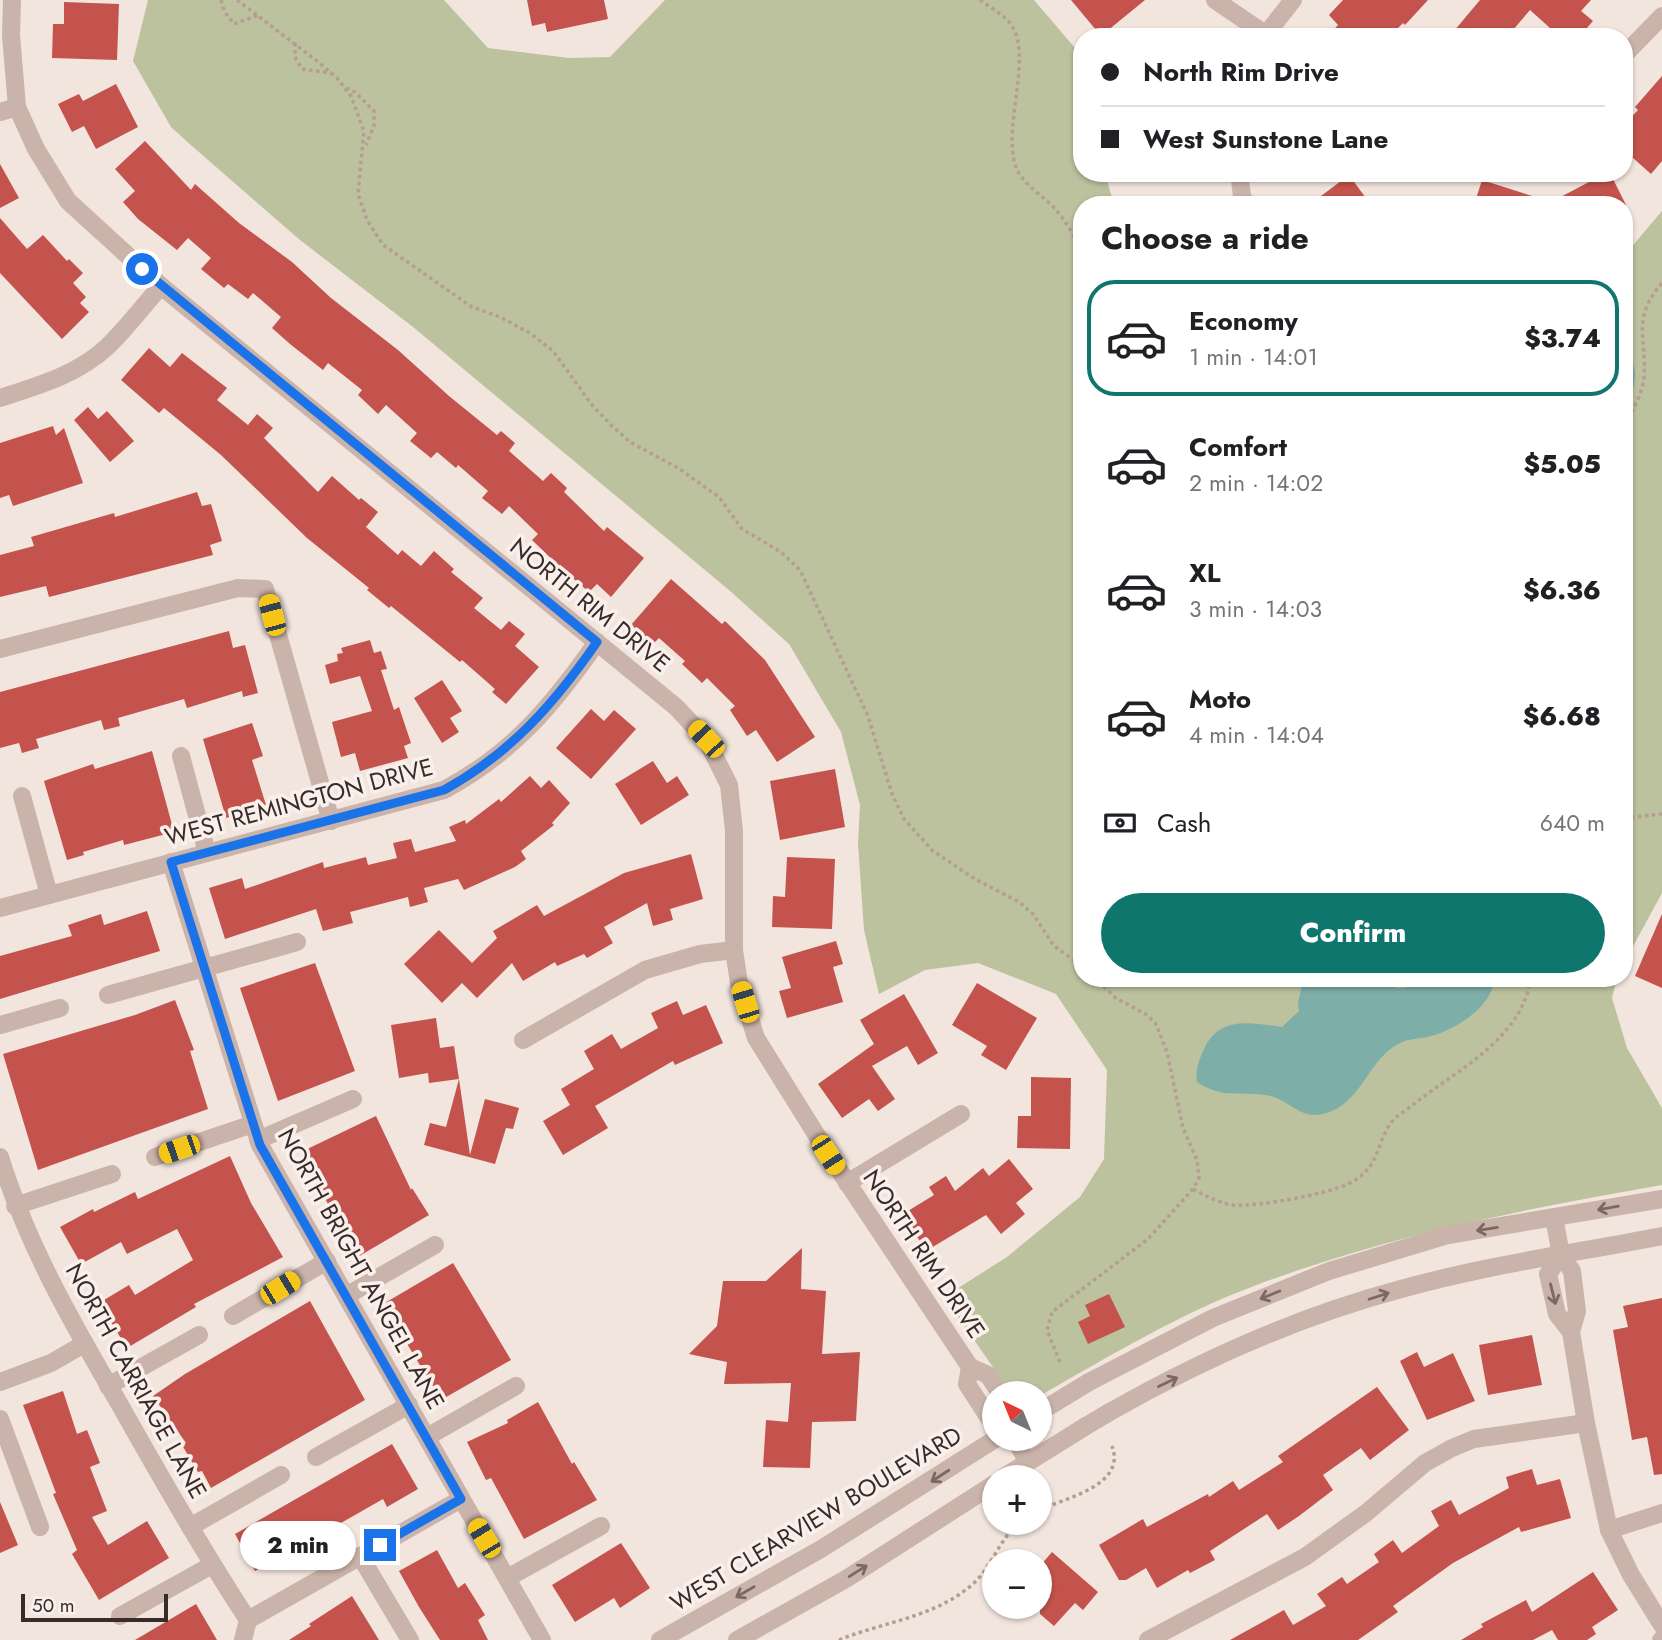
<!DOCTYPE html>
<html lang="en">
<head>
<meta charset="utf-8">
<style>
	:root { --surface:#fff; --page:#f6f6f6; --text:#202124; --muted:#757577; --line:#e0e0e0; --accent:#0f766e }
	body { margin:0; font-family:Jost,sans-serif; background:var(--page); color:var(--text); height:100vh; display:flex; flex-direction:column; font-size:26px; white-space:nowrap }
	* { box-sizing:border-box; margin:0 }
	p { font-size:23px; color:var(--muted) }
	.icon { flex:none; width:38px; height:38px; fill:none; stroke:currentColor; stroke-width:2; stroke-linecap:round; stroke-linejoin:round }
	.map { position:relative; flex:1; overflow:hidden }
	.drawer { position:absolute; left:1073px; top:196px; width:560px; height:791px; display:flex; flex-direction:column; background:var(--surface); border-radius:28px; box-shadow:0 2px 5px #0004 }
	.drawer>* { flex:none }
	.banner { position:absolute; left:1073px; top:28px; width:560px; height:154px; border-radius:28px; box-shadow:0 2px 5px #0004; display:grid; align-content:center; height:154px; padding:0 28px; background:var(--surface) }
	.needle { width:46px; rotate:317deg }
	.controls { position:absolute; left:982px; top:1381px; display:grid; gap:14px }
	.controls a { display:grid; place-items:center; width:70px; height:70px; border-radius:50%; background:var(--surface); box-shadow:0 2px 5px #0004; font-size:35px }
	.scale { position:absolute; left:21px; bottom:18px; width:147px; box-sizing:border-box; padding-left:7px; border:4px solid #382b29; border-top:0; font-size:19px; line-height:24px; white-space:nowrap; color:#382b29; -webkit-text-stroke:5px #faf0eb; paint-order:stroke }
	.end { position:absolute; width:32px; height:32px; margin:-16px; border:9px solid #1a73e8; background:#fff; box-shadow:0 0 0 4px #fff }
	.from { border-radius:50% }
	.bubble { position:absolute; height:49px; border-radius:24px; background:var(--surface); box-shadow:0 2px 5px #0004; font-size:23px; font-weight:800; line-height:49px; text-align:center }
	.car { position:absolute; width:21px; height:42px; margin:-21px -10px; border-radius:9px; box-shadow:0 0 5px 2px #0007; background:linear-gradient(#f5c518 24%,#345 0 40%,#f5c518 0 76%,#345 0 86%,#f5c518 0) }
	.banner b { display:flex; align-items:center; gap:24px; height:66px; font-size:26px }
	.banner b+b { border-top:2px solid var(--line) }
	.banner i { width:18px; height:18px; background:var(--text) }
	ul { padding:0; list-style:none }
	li { display:flex; align-items:center; gap:21px; height:116px; margin:0 14px 10px; padding:0 14px; border:4px solid transparent; border-radius:28px }
	li div { flex:1 }
	li b { display:block; font-size:26px }
	li em { font-style:normal; font-weight:800 }
	li.current { border-color:var(--accent) }
	li>.icon { width:63px; height:63px; stroke-width:1.5 }
	h2 { padding:0 28px; font-size:32px; line-height:84px }
	.pay { display:flex; align-items:center; gap:18px; height:77px; padding:0 28px; font-size:26px }
	.pay p { margin-inline-start:auto }
	.cta { display:flex; gap:14px; margin-top:auto; padding:14px 28px }
	.cta a { flex:1; height:80px; border-radius:42px; background:var(--accent); color:#fff; font-size:28px; font-weight:800; line-height:80px; text-align:center }
	.map>svg:first-child { display:block }
	.green { fill:#bcc19e }
	.water { fill:#7eaea8 }
	.building { fill:#c3534c }
	.lines { fill:none; stroke-linecap:round; stroke-linejoin:round }
	.path { stroke:#b69d94; stroke-width:3.5; stroke-dasharray:3.5 3.5; stroke-linecap:butt }
	.minor { stroke:#cab3aa; stroke-width:18 }
	.minor-bridge { stroke:#cab3aa; stroke-width:18 }
	.oneway { stroke:#7a6863 }
	.route { stroke:#1a73e8; stroke-width:9 }
	.labels { text-anchor:middle; stroke-width:7; stroke-linejoin:round; paint-order:stroke }
	.street-label { font-size:24px; fill:#382b29; stroke:#faf0eb }
</style>
</head>
<body>
<div class="map">
<svg width="1662" height="1640" viewBox="0 0 1662 1640">
	<rect width="100%" height="100%" fill="#f2e5de"/>
	<!-- green -->
	<g class="green">
		<path d="M148 0H444L488 48 569 58 610 57 665 0H1034L1081 55 1082 173H1105L1114 205H1082V978H1617L1612 998 1627 1048 1662 1108V1185C1521 1210 1389 1235 1254 1286 1179 1314 1110 1356 1041 1395L1040 1393H1011L944 1297 1007 1257 1080 1197 1104 1159 1107 1070 1056 994 978 963 925 970 879 994 864 930 858 844 860 805 841 732 789 644 729 590 413 327 300 240 192 146 171 127 133 61Z"/>
		<polygon points="1662,211 1662,893 1624,963 1624,256"/>
	</g>
	<!-- water -->
	<g class="water">
		<path d="M1624 346C1639 366 1638 386 1624 407Z"/>
		<path d="M1304 978H1390L1389 982 1396 988H1405L1416 978H1494C1494 1006 1455 1030 1431 1036 1421 1039 1410 1038 1400 1043 1368 1058 1361 1106 1323 1114 1302 1119 1291 1103 1274 1097 1245 1089 1226 1101 1197 1082 1195 1071 1199 1060 1204 1049 1220 1015 1251 1023 1282 1027L1299 1011 1298 1002Z"/>
	</g>
	<!-- building -->
	<g class="building">
		<polygon points="527,0 604,0 608,19 547,32 545,23 532,26"/>
		<polygon points="1071,0 1145,0 1101,36"/>
		<polygon points="1343,0 1428,0 1405,25 1403,23 1389,37 1327,37 1338,25 1329,15"/>
		<polygon points="1480,0 1591,0 1581,11 1593,21 1579,37 1560,37 1530,10 1507,37 1449,37"/>
		<polygon points="64,2 119,4 117,60 52,58 53,24 64,24"/>
		<polygon points="1662,76 1662,161 1651,174 1624,150 1624,125 1638,110 1635,107"/>
		<polygon points="116,84 138,127 96,149 84,126 72,132 58,104 79,94 83,101"/>
		<polygon points="145,141 191,190 195,184 239,223 292,262 331,298 398,350 449,396 497,435 501,431 515,443 509,451 543,481 551,473 567,488 564,492 604,531 607,527 644,558 611,597 597,584 589,592 562,569 532,540 538,534 509,506 502,514 482,498 488,491 458,465 456,468 437,452 431,458 410,441 417,433 386,405 378,414 358,395 362,390 328,363 323,370 290,344 272,328 281,317 253,293 248,299 228,284 224,288 201,269 211,258 188,238 177,250 138,219 123,202 135,191 115,169"/>
		<polygon points="0,164 19,198 0,208"/>
		<polygon points="1585,173 1610,173 1626,205 1474,205 1482,180 1551,202 1589,182"/>
		<polygon points="1349,175 1371,205 1309,205"/>
		<polygon points="0,218 27,249 43,235 67,261 69,259 83,273 73,283 86,297 80,303 89,312 62,339 0,273"/>
		<polygon points="149,348 170,367 182,353 227,388 217,400 248,425 257,414 273,428 264,438 318,492 332,476 359,500 361,498 378,512 366,527 398,555 402,550 421,566 434,551 454,569 451,572 483,598 474,608 501,630 509,621 525,634 515,646 539,667 506,704 492,692 495,689 462,660 460,662 391,606 389,608 367,590 369,588 307,538 221,455 164,408 159,413 121,380"/>
		<polygon points="88,407 98,419 107,411 134,441 110,462 74,420"/>
		<polygon points="53,426 56,435 64,428 83,483 13,506 9,495 0,498 0,443"/>
		<polygon points="197,492 202,506 211,504 222,541 210,545 213,555 49,597 46,586 0,597 0,555 34,546 31,537 114,513 115,517"/>
		<polygon points="671,579 722,624 725,621 765,660 815,737 777,762 756,730 747,736 730,710 735,706 707,678 702,683 682,664 685,661 659,638 653,644 631,625"/>
		<polygon points="229,631 233,648 245,645 258,693 243,697 242,691 187,708 184,699 118,718 120,726 104,730 101,720 36,739 39,748 22,753 19,743 0,748 0,692"/>
		<polygon points="370,640 374,653 381,651 387,669 381,670 394,710 399,707 411,743 404,746 408,758 360,771 355,753 341,757 332,722 372,711 360,676 330,684 325,665 338,661 337,654 343,653 341,648"/>
		<polygon points="442,680 462,711 450,718 459,732 442,743 414,698"/>
		<polygon points="591,709 604,721 614,710 636,729 591,779 556,748"/>
		<polygon points="252,723 263,756 252,760 266,805 226,818 203,739"/>
		<polygon points="152,751 174,832 124,845 123,840 83,852 84,855 67,860 44,781 93,764 95,769"/>
		<polygon points="653,761 667,783 677,776 689,795 641,825 615,784"/>
		<polygon points="835,769 845,827 780,840 770,781"/>
		<polygon points="530,776 541,788 549,780 570,803 552,823 554,825 521,851 526,859 515,867 464,890 458,879 424,888 428,902 410,907 408,897 350,912 353,923 323,931 316,909 225,939 209,888 242,878 245,889 323,862 324,868 366,857 368,865 397,858 393,843 411,839 415,852 456,841 449,827 465,820 466,824 499,799 501,802"/>
		<polygon points="691,854 703,899 670,909 673,920 653,926 647,903 604,927 613,943 587,958 584,954 557,966 555,962 523,981 512,963 477,998 462,983 442,1003 404,964 439,930 472,963 497,938 493,931 537,905 544,916 624,873"/>
		<polygon points="787,857 835,859 832,929 772,927 773,896 785,897"/>
		<polygon points="147,911 160,951 0,999 0,956 72,936 68,925 101,914 104,925"/>
		<polygon points="1662,914 1662,988 1635,976"/>
		<polygon points="836,941 843,964 833,967 843,1002 787,1018 779,991 791,988 782,957"/>
		<polygon points="315,963 355,1071 278,1101 240,988"/>
		<polygon points="977,983 1037,1018 1006,1070 981,1055 987,1046 952,1025"/>
		<polygon points="904,994 938,1053 918,1065 907,1046 872,1066 895,1099 878,1111 869,1099 842,1118 818,1084 874,1044 860,1020"/>
		<polygon points="175,1000 194,1050 190,1051 208,1109 38,1170 3,1054 135,1015"/>
		<polygon points="677,1001 683,1015 706,1005 723,1043 675,1065 673,1061 595,1106 608,1128 563,1155 543,1121 570,1105 561,1089 594,1069 584,1051 612,1034 621,1049 658,1028 651,1013"/>
		<polygon points="436,1018 440,1048 454,1046 459,1079 429,1083 428,1073 399,1078 391,1025"/>
		<polygon points="1031,1077 1071,1078 1070,1149 1017,1148 1018,1116 1031,1116"/>
		<polygon points="459,1079 470,1155 485,1099 519,1108 513,1129 506,1128 495,1164 424,1145 430,1123 446,1127"/>
		<polygon points="376,1116 411,1190 412,1188 429,1215 356,1258 301,1152"/>
		<polygon points="230,1156 251,1203 283,1257 194,1304 196,1307 127,1348 99,1303 129,1285 135,1295 193,1260 177,1229 127,1254 121,1242 81,1264 60,1227 93,1209 94,1212 135,1192 138,1199"/>
		<polygon points="1009,1159 1033,1189 1016,1203 1025,1214 1001,1234 986,1215 926,1251 903,1214 934,1195 929,1187 946,1176 955,1191 983,1168 989,1176"/>
		<polygon points="802,1248 801,1289 826,1291 822,1354 860,1352 856,1421 812,1422 810,1468 763,1467 766,1420 788,1422 791,1383 724,1384 727,1362 689,1354 717,1326 723,1281 766,1281"/>
		<polygon points="453,1263 511,1360 441,1400 383,1304"/>
		<polygon points="1109,1294 1125,1327 1088,1344 1078,1322 1090,1316 1085,1305"/>
		<polygon points="1662,1298 1662,1474 1654,1475 1647,1437 1632,1440 1613,1330 1628,1327 1623,1306"/>
		<polygon points="310,1301 365,1400 211,1488 202,1471 198,1472 182,1445 186,1443 153,1396 185,1374"/>
		<polygon points="1532,1335 1542,1385 1488,1395 1479,1345"/>
		<polygon points="1417,1352 1424,1367 1453,1353 1475,1401 1427,1420 1400,1361"/>
		<polygon points="1377,1387 1409,1430 1370,1460 1361,1448 1323,1475 1333,1490 1299,1516 1278,1530 1267,1514 1210,1551 1215,1560 1190,1573 1188,1570 1157,1588 1146,1568 1126,1580 1119,1580 1099,1545 1143,1519 1147,1527 1208,1494 1209,1497 1233,1481 1239,1490 1283,1462 1278,1456"/>
		<polygon points="63,1391 77,1434 87,1430 100,1463 90,1467 107,1511 92,1517 108,1545 147,1521 169,1558 99,1600 72,1554 77,1550 53,1494 56,1493 23,1405"/>
		<polygon points="538,1402 572,1464 574,1462 597,1500 524,1539 491,1478 486,1480 467,1442 508,1423 507,1420"/>
		<polygon points="392,1444 418,1489 387,1507 383,1499 327,1531 332,1538 301,1558 295,1549 255,1571 235,1534"/>
		<polygon points="1532,1469 1537,1485 1560,1479 1571,1518 1521,1532 1519,1527 1453,1563 1393,1606 1398,1612 1358,1640 1230,1640 1284,1610 1293,1625 1326,1606 1317,1594 1342,1577 1347,1584 1379,1562 1374,1554 1393,1540 1402,1553 1439,1526 1431,1511 1451,1500 1459,1515 1509,1488 1506,1477"/>
		<polygon points="0,1502 18,1545 0,1553"/>
		<polygon points="621,1543 650,1588 620,1608 614,1598 575,1622 552,1585"/>
		<polygon points="437,1550 458,1588 465,1583 485,1615 478,1620 488,1640 440,1640 419,1607 399,1571"/>
		<polygon points="1052,1552 1098,1592 1083,1610 1075,1603 1054,1626 1040,1614 1040,1566"/>
		<polygon points="1593,1572 1618,1610 1592,1627 1596,1634 1587,1640 1558,1640 1552,1630 1533,1640 1461,1640 1483,1627 1481,1624 1526,1600 1532,1612"/>
		<polygon points="352,1596 379,1640 289,1640 311,1626 309,1624"/>
		<polygon points="196,1604 217,1640 135,1640"/>
	</g>
	<g class="lines">
		<!-- path -->
		<g class="path">
			<polyline points="221,0 224,11 234,24 259,15"/>
			<polyline points="237,0 317,61 337,78 351,96 364,131 358,194 367,220 383,245 472,307 500,317 530,333 553,351 592,405 612,426 630,442 678,468 719,497 742,529 781,552 800,570 868,716 892,794 904,819 933,851 975,879 1019,902 1033,914 1054,946 1082,966"/>
			<path d="M980 0C990 7 1002 14 1010 23 1034 54 1003 123 1015 164 1021 185 1045 196 1057 211 1068 224 1075 238 1082 253"/>
			<polyline points="295,43 295,57 302,69 331,73"/>
			<polyline points="346,88 355,92 374,111 374,126 366,145"/>
			<path d="M1624 424C1633 411 1642 394 1644 378 1647 337 1631 319 1662 283"/>
			<polyline points="1624,818 1662,814"/>
			<polyline points="1624,825 1633,817"/>
			<path d="M1193 1189C1206 1196 1219 1203 1233 1205 1257 1207 1327 1194 1348 1184 1379 1169 1375 1148 1390 1124 1395 1116 1407 1110 1414 1104 1458 1069 1521 1040 1531 978"/>
			<polyline points="1060,1362 1047,1330 1052,1312 1148,1239 1193,1189 1199,1178 1197,1160 1183,1128 1167,1052 1156,1024 1147,1015 1116,998 1094,978"/>
			<path d="M1040 1510C1064 1498 1127 1486 1112 1446"/>
			<path d="M839 1640C885 1621 935 1618 974 1583 992 1566 1000 1538 1020 1522"/>
		</g>
		<!-- minor -->
		<g class="minor">
			<polyline points="12,0 11,35 17,107 36,149 68,201 161,286 676,707 706,739 729,785 734,831 734,950 739,983 756,1038 829,1155 970,1367 988,1375 1000,1393"/>
			<polyline points="1215,0 1265,34"/>
			<polyline points="1264,37 1293,0"/>
			<polyline points="1624,55 1662,16"/>
			<polyline points="0,112 17,107"/>
			<polyline points="1239,173 1242,196 1246,205"/>
			<path d="M0 398C37 386 77 375 107 347 126 329 143 306 161 286"/>
			<polyline points="0,649 238,588 265,589 331,821"/>
			<polyline points="181,756 207,853"/>
			<polyline points="22,796 49,895"/>
			<polyline points="171,862 260,1145 542,1640"/>
			<path d="M0 908 444 790C513 753 553 705 597 642"/>
			<polyline points="108,995 297,942"/>
			<polyline points="0,1025 60,1008"/>
			<polyline points="523,1040 645,970 700,954 734,950"/>
			<polyline points="258,1140 353,1099"/>
			<path d="M0 1157C27 1245 74 1326 120 1405 161 1478 202 1550 248 1620"/>
			<polyline points="155,1157 253,1124"/>
			<polyline points="847,1183 961,1114"/>
			<polyline points="15,1206 112,1174"/>
			<polyline points="1554,1217 1561,1255 1572,1271 1577,1311 1571,1332 1586,1423 1609,1530 1631,1575 1662,1625"/>
			<polyline points="1561,1255 1548,1274 1557,1314 1571,1332"/>
			<polyline points="346,1296 435,1245"/>
			<polyline points="233,1316 327,1261"/>
			<polyline points="970,1367 967,1384 989,1418 994,1421"/>
			<polyline points="0,1382 51,1363 84,1344"/>
			<polyline points="1089,1382 1213,1318 1329,1271 1448,1235 1662,1199"/>
			<polyline points="108,1386 199,1335"/>
			<polyline points="1040,1412 1066,1396"/>
			<path d="M1108 1413C1199 1361 1300 1316 1401 1289 1487 1265 1575 1253 1662 1236"/>
			<polyline points="0,1419 40,1527"/>
			<polyline points="427,1437 516,1386"/>
			<polyline points="1014,1438 1028,1462"/>
			<polyline points="316,1457 409,1405"/>
			<polyline points="1004,1477 1086,1426"/>
			<polyline points="190,1527 281,1475"/>
			<polyline points="1609,1530 1662,1513"/>
			<polyline points="360,1556 410,1640"/>
			<polyline points="507,1578 601,1526"/>
			<polyline points="120,1616 212,1565"/>
			<polyline points="248,1620 461,1499"/>
			<polyline points="243,1640 248,1620"/>
			<polyline points="660,1640 821,1549 997,1438"/>
			<polyline points="737,1640 846,1579 994,1484"/>
			<polyline points="1148,1640 1305,1557 1366,1513 1425,1463 1452,1448 1474,1439 1586,1423"/>
			<polyline points="1661,1640 1662,1639"/>
		</g>
		<!-- minor-bridge -->
		<g class="minor-bridge">
			<polyline points="1066,1396 1089,1382"/>
			<polyline points="1086,1426 1108,1413"/>
		</g>
	</g>
	<!-- one-way arrows -->
	<defs><path id="oneway-shaft" d="M-6 0H5M1.5-3L5.5 0L1.5 3" fill="none" stroke-width="1.6" stroke-linecap="round" stroke-linejoin="round" transform="scale(1.75)"/></defs>
	<g class="oneway">
		<use href="#oneway-shaft" transform="translate(1608 1208) rotate(170)"/>
		<use href="#oneway-shaft" transform="translate(1487 1229) rotate(171)"/>
		<use href="#oneway-shaft" transform="translate(1553 1294) rotate(76)"/>
		<use href="#oneway-shaft" transform="translate(1270 1295) rotate(158)"/>
		<use href="#oneway-shaft" transform="translate(1379 1296) rotate(-18)"/>
		<use href="#oneway-shaft" transform="translate(1168 1382) rotate(-26)"/>
		<use href="#oneway-shaft" transform="translate(940 1476) rotate(147)"/>
		<use href="#oneway-shaft" transform="translate(858 1571) rotate(-32)"/>
		<use href="#oneway-shaft" transform="translate(745 1592) rotate(150)"/>
	</g>
	<g class="lines">
		<!-- route -->
		<path class="route" d="M142 269 597 642C554 704 511 753 444 790L171 862 260 1145 461 1499 380 1545"/>
	</g>
	<g class="labels">
		<!-- street labels -->
		<g class="street-label">
			<text transform="translate(590 605) rotate(39)" y="8">NORTH RIM DRIVE</text>
			<text transform="translate(299 802) rotate(-15)" y="8">WEST REMINGTON DRIVE</text>
			<text transform="translate(924 1254) rotate(56)" y="8">NORTH RIM DRIVE</text>
			<text transform="translate(361 1269) rotate(61)" y="8">NORTH BRIGHT ANGEL LANE</text>
			<text transform="translate(136 1381) rotate(61)" y="8">NORTH CARRIAGE LANE</text>
			<text transform="translate(816 1519) rotate(-31)" y="8">WEST CLEARVIEW BOULEVARD</text>
		</g>
	</g>
</svg>
<div class="controls">
<a><svg class="needle" viewBox="-14 -14 28 28"><path d="M0-13l5 13h-10z" fill="#e53935"/><path d="M0 13l5-13h-10z" fill="#757577"/></svg></a>
<a>+</a>
<a>−</a>
</div>
<div class="scale">50 m</div>
<i class="end from" style="left:142px;top:269px"></i>
<i class="end" style="left:380px;top:1545px"></i>
<div class="bubble" style="left:240px;top:1521px;width:116px">2 min</div>
<i class="car" style="left:272px;top:615px;rotate:345deg"></i>
<i class="car" style="left:706px;top:739px;rotate:317deg"></i>
<i class="car" style="left:745px;top:1002px;rotate:343deg"></i>
<i class="car" style="left:179px;top:1149px;rotate:251deg"></i>
<i class="car" style="left:828px;top:1155px;rotate:147deg"></i>
<i class="car" style="left:280px;top:1288px;rotate:59deg"></i>
<i class="car" style="left:484px;top:1538px;rotate:329deg"></i>
<div class="banner">
<b><i class="from"></i>North Rim Drive</b>
<b><i></i>West Sunstone Lane</b>
</div>
<section class="drawer">
<h2>Choose a ride</h2>
<ul>
<li class="current"><svg class="icon" aria-label="car" viewBox="0 0 24 24"><path d="M5 17H2v-5l4-1 3-4h7l3 4 3 1v5h-3M9 17h6M6 11h13"/><circle cx="7" cy="17" r="2"/><circle cx="17" cy="17" r="2"/></svg><div><b>Economy</b><p>1 min · 14:01</p></div><em>$3.74</em></li>
<li><svg class="icon" aria-label="car" viewBox="0 0 24 24"><path d="M5 17H2v-5l4-1 3-4h7l3 4 3 1v5h-3M9 17h6M6 11h13"/><circle cx="7" cy="17" r="2"/><circle cx="17" cy="17" r="2"/></svg><div><b>Comfort</b><p>2 min · 14:02</p></div><em>$5.05</em></li>
<li><svg class="icon" aria-label="car" viewBox="0 0 24 24"><path d="M5 17H2v-5l4-1 3-4h7l3 4 3 1v5h-3M9 17h6M6 11h13"/><circle cx="7" cy="17" r="2"/><circle cx="17" cy="17" r="2"/></svg><div><b>XL</b><p>3 min · 14:03</p></div><em>$6.36</em></li>
<li><svg class="icon" aria-label="car" viewBox="0 0 24 24"><path d="M5 17H2v-5l4-1 3-4h7l3 4 3 1v5h-3M9 17h6M6 11h13"/><circle cx="7" cy="17" r="2"/><circle cx="17" cy="17" r="2"/></svg><div><b>Moto</b><p>4 min · 14:04</p></div><em>$6.68</em></li>
</ul>
<div class="pay"><svg class="icon" aria-label="cash" viewBox="0 0 24 24"><path d="M3 7h18v10H3z"/><circle cx="12" cy="12" r="2"/></svg>Cash<p>640 m</p></div>
<div class="cta"><a>Confirm</a></div>
</section>
</div>
</body>
</html>
